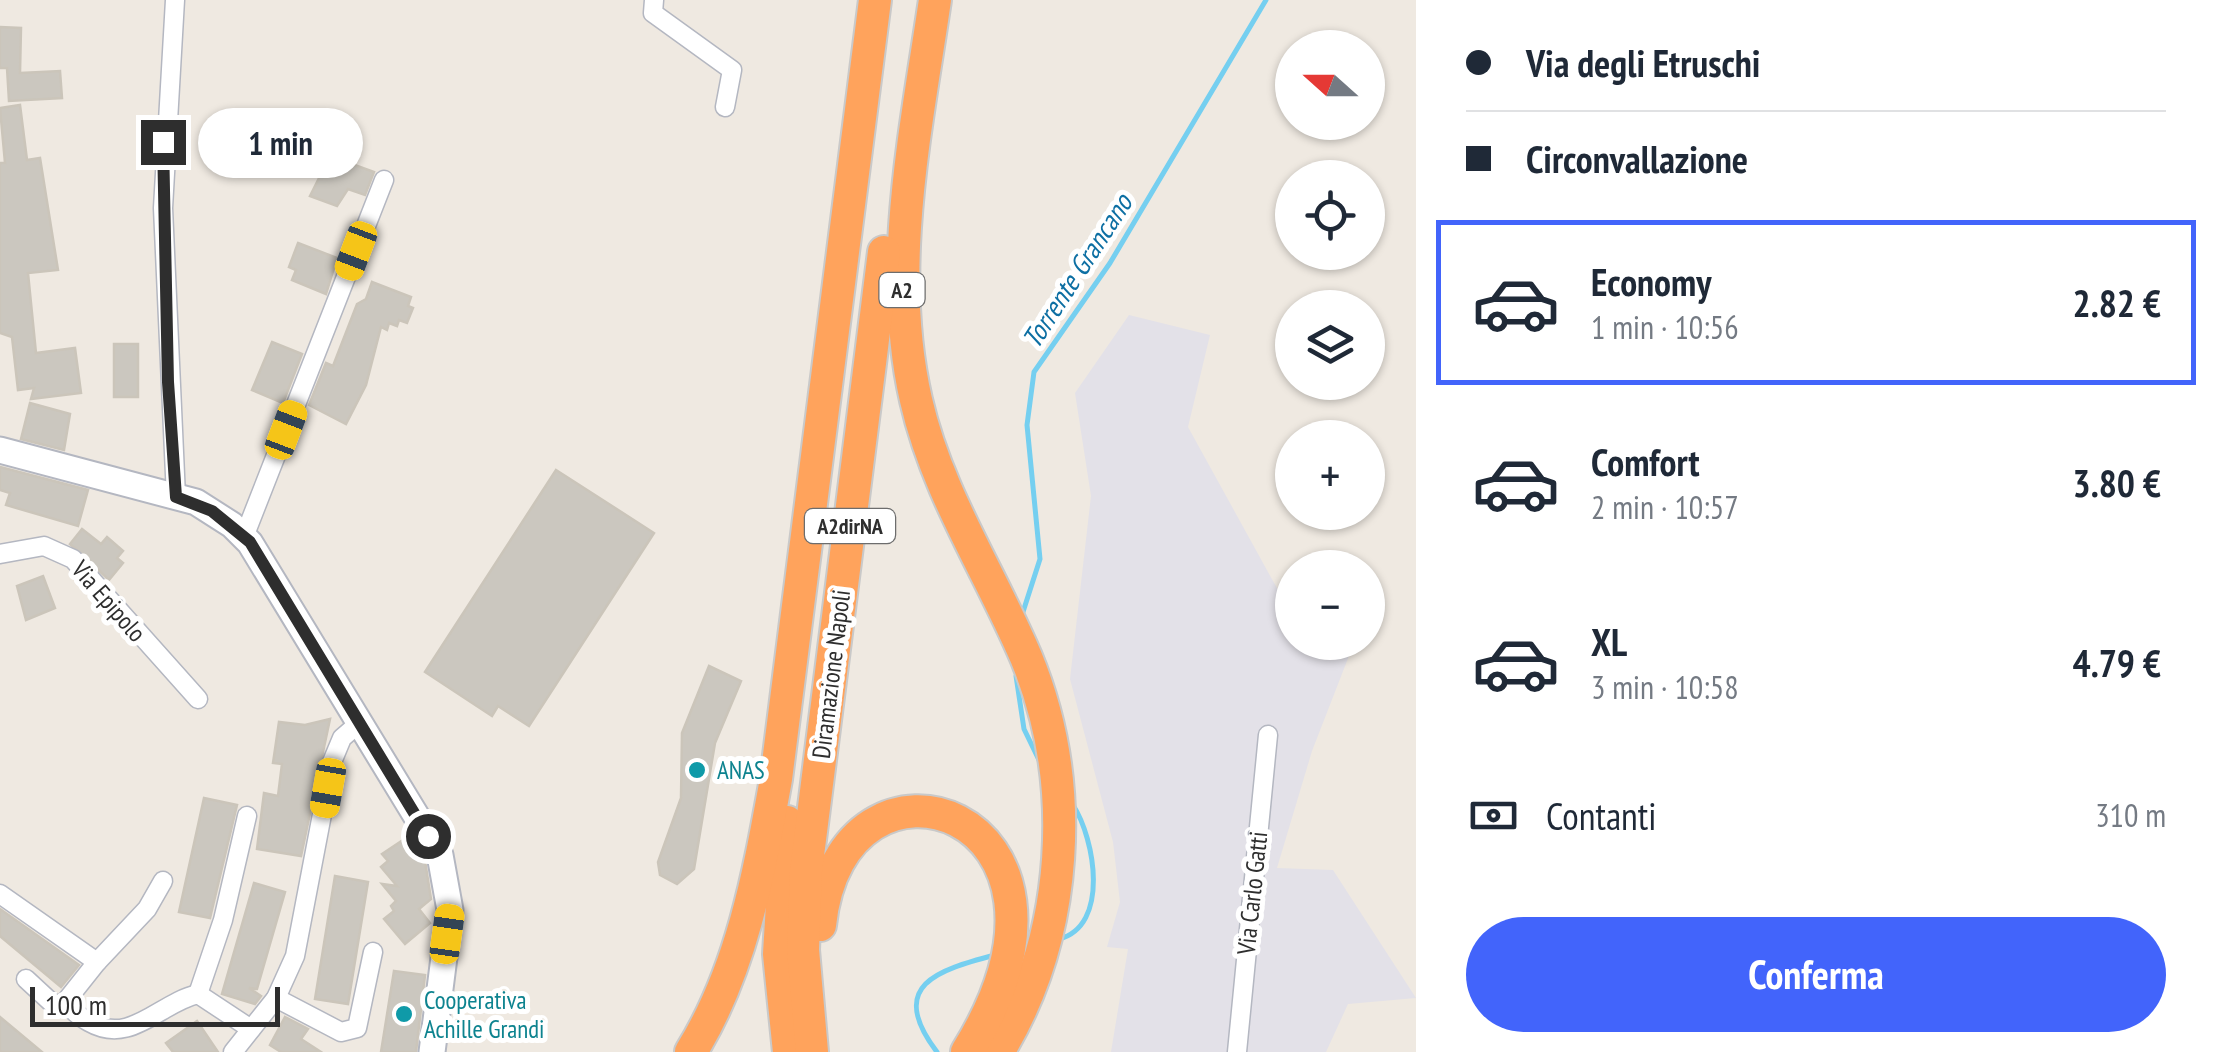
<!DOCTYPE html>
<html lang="it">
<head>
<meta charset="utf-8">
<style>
	:root { --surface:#fff; --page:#f6f6f7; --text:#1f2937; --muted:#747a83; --line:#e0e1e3; --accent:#4264fb }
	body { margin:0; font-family:"PT Sans Narrow",sans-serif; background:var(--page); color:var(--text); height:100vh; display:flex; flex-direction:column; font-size:38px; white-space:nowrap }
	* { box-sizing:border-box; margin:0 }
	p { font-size:32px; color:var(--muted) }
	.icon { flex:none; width:55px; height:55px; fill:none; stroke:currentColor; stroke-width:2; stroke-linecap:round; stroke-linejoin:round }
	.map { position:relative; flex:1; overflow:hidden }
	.drawer { display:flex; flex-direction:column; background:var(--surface); width:800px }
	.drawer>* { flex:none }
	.guide { display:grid; align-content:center; height:220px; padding:0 50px; background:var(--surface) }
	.needle { width:65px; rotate:291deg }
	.fabs { position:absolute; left:1275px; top:30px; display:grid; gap:20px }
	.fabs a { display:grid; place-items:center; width:110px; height:110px; border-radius:50%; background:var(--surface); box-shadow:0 2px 8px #0004; font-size:50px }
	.scale { position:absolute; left:30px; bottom:25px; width:250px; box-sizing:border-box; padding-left:10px; border:5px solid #2e2e2e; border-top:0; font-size:28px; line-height:35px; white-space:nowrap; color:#2e2e2e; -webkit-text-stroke:8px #fff; paint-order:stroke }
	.end { position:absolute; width:45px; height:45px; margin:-22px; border:12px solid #2e2e2e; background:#fff; box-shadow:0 0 0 5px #fff }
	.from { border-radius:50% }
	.bubble { position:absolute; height:70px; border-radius:35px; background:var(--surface); box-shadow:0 2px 8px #0004; font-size:32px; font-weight:600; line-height:70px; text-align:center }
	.car { position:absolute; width:30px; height:60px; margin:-30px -15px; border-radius:12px; box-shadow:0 0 8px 2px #0007; background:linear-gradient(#f5c518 24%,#345 0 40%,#f5c518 0 76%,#345 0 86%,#f5c518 0) }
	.guide b { display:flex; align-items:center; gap:35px; height:95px; font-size:38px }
	.guide b+b { border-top:2px solid var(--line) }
	.guide i { width:25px; height:25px; background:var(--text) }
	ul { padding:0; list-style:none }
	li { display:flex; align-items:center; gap:30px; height:165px; margin:0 20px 15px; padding:0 30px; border:5px solid transparent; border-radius:0px }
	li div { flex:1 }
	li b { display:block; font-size:38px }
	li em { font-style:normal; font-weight:600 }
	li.selected { border-color:var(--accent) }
	li>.icon { width:90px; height:90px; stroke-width:1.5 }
	.pay { display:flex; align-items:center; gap:25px; height:110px; padding:0 50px; font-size:38px }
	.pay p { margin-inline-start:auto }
	.cta { display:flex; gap:20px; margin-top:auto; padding:20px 50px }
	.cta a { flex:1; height:115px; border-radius:60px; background:var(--accent); color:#fff; font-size:40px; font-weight:600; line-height:115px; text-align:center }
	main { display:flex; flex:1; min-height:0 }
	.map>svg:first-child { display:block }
	.industrial { fill:#e3e1e8 }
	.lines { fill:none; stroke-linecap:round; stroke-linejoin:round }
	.stream { stroke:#75cff0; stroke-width:5 }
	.building { fill:#cbc7bf; stroke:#cbc5ba; stroke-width:2.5 }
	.minor-casing { stroke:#b4b7c1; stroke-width:21 }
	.secondary-casing { stroke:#b4b7c1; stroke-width:29 }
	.motorway-casing { stroke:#c9c9c9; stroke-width:36 }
	.minor { stroke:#fff; stroke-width:18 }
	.secondary { stroke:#fff; stroke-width:25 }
	.motorway { stroke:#ffa35c; stroke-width:32 }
	.route { stroke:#2e2e2e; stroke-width:12 }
	.culture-dot { fill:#0f9aa8; stroke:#fff; stroke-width:4 }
	.labels { text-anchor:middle; stroke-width:10; stroke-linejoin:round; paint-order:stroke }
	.shield { fill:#fff; stroke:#6d6d6d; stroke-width:2.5 }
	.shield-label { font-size:22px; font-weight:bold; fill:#2e2e2e }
	.street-label { font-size:25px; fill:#2e2e2e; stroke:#fff }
	.culture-label { font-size:25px; fill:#0d838f; stroke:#fff; text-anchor:start }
	.water-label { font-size:28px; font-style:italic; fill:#0d6fa3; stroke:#fff }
</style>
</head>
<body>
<main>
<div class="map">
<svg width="1416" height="1052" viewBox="0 0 1416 1052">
	<rect width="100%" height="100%" fill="#efe9e1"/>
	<!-- industrial -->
	<polygon class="industrial" points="1129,315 1210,335 1188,427 1278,590 1284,627 1292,629 1292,642 1354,643 1312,751 1277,868 1333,870 1416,998 1348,1004 1326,1052 1111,1052 1128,949 1107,947 1120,902 1113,842 1070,679 1091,496 1075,393"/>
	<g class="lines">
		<!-- stream -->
		<g class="stream">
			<polyline points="1022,615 1040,559 1027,425 1034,372 1110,263 1266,0"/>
			<polyline points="1016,676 1024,729 1039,760"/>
			<path d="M1059 939C1110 926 1095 839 1073 805"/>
			<path d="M937 1052C886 985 938 970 995 955"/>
		</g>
	</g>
	<!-- building -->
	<g class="building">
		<polygon points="0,27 21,28 20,73 60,71 62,98 9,101 7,68 0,68"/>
		<polygon points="20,105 27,160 40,158 58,270 28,273 36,353 75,348 81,393 31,399 34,388 18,390 12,337 0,333 0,163 5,163 0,108"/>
		<polygon points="330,156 374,172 365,195 348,189 337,206 310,196"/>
		<polygon points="298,243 337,258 326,294 292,280 296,270 289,267"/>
		<polygon points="372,282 411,297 408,306 413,308 407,323 399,320 397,326 389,323 387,330 381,327 366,385 346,424 309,405 326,363 333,366 357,304 366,299"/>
		<polygon points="272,342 302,354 283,403 252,390"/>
		<rect x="114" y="344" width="24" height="53"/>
		<polygon points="30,403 70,414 64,450 21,439"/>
		<polygon points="0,467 88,490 78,526 6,505 10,493 0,490"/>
		<polygon points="556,470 654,533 529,726 498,706 492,716 425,672"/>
		<polygon points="82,529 101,544 107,537 123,551 117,558 123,563 109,580 70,544"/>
		<polygon points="43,576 55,608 26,620 17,586"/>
		<polygon points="709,666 741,681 715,743 694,869 677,884 660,875 658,862 681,798 682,733"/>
		<polygon points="330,719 301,856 257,849 264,793 278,796 282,764 273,763 279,722 305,725"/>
		<polygon points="204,798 237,805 210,918 179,912"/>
		<polygon points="409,836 425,861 431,899 419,909 430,923 405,944 384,919 394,911 391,906 396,901 382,884 397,886 381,867 388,861 382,854"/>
		<polygon points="335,876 368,882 348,1004 315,999"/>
		<polygon points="254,883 285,892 257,989 249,988 261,996 255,1004 222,994"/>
		<polygon points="0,909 79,965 61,987 0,936"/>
		<polygon points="394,971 425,975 416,1052 381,1052"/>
		<polygon points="0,1017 42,1052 0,1052"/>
		<polygon points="285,1017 308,1029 301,1039 321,1052 281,1052 270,1045"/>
		<polygon points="197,1021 218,1052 173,1052 166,1043"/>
	</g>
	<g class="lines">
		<!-- minor casing -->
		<g class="minor-casing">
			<g id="minor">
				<polyline points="175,0 163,208 176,497"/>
				<polyline points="654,0 653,13 732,70 725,107"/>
				<polyline points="244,537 384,180"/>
				<polyline points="0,554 44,546 73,559 198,699"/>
				<path d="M0 894 97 962 66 1001C71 1010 80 1017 89 1022 131 1046 159 1003 198 994L251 1029"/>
				<polyline points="97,962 147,909 163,881"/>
				<polyline points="26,979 53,1004 67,1004"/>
				<polyline points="198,994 223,920 247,816"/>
				<polyline points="276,998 341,1032 357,1028 373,952"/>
				<polyline points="233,1052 276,998 295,956 332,762 342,738 357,725"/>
				<polyline points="1237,1052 1268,735"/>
			</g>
		</g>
		<!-- secondary casing -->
		<g class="secondary-casing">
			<polyline id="secondary" points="0,450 196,502 232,525 250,543 440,855 450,910 432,1052"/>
		</g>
		<!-- motorway casing -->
		<g class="motorway-casing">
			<g id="motorway">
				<path d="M935 0C916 130 886 269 916 400 937 493 989 570 1026 657 1078 783 1069 936 998 1052"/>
				<polyline points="787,822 779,954 789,1052"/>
				<path d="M820 925C841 720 1117 810 967 1052"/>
				<path d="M691 1052C742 970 759 873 776 779L875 0"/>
				<polyline points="812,1052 803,950 806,871 884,252"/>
			</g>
		</g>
		<!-- minor -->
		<use href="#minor" class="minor"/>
		<!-- secondary -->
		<use href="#secondary" class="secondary"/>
		<!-- motorway -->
		<use href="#motorway" class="motorway"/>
	</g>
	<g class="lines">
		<!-- route -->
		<polyline class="route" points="163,142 168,382 176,497 212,511 250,542 428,836"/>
	</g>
	<!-- markers -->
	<g class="culture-dot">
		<circle cx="697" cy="770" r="10"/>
		<circle cx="404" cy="1014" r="10"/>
	</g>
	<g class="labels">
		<!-- shield labels -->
		<g class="shield">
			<rect x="879.5" y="273" width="45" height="34" rx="8"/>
			<rect x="805" y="509" width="90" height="34" rx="8"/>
		</g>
		<g class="shield-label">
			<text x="902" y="298">A2</text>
			<text x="850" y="534">A2dirNA</text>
		</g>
		<!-- street labels -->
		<g class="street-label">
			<text transform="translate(109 601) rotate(49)" y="9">Via Epipolo</text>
			<text transform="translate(831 674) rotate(-83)" y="9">Diramazione Napoli</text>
			<text transform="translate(1252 893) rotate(-84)" y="9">Via Carlo Gatti</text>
		</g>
		<!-- culture labels -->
		<g class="culture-label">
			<text x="717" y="779">ANAS</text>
			<text x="424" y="1009">Cooperativa<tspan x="424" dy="29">Achille Grandi</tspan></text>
		</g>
		<!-- water labels -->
		<g class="water-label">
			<text transform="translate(1077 271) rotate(-57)" y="10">Torrente Grancano</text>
		</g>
	</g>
</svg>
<div class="fabs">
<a><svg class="needle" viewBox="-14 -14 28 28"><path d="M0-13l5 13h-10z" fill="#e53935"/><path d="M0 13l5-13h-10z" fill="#747a83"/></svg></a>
<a><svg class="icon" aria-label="locate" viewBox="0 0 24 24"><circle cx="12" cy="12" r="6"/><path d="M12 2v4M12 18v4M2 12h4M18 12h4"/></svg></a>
<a><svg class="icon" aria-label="layers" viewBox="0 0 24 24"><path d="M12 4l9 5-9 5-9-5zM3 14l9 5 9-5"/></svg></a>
<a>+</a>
<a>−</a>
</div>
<div class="scale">100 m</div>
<i class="end from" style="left:428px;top:836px"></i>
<i class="end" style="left:163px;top:142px"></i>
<div class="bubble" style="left:198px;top:108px;width:165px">1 min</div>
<i class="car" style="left:356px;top:251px;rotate:201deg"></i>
<i class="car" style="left:286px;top:430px;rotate:21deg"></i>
<i class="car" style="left:328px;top:788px;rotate:190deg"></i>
<i class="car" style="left:447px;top:934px;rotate:8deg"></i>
</div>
<section class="drawer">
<div class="guide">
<b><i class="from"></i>Via degli Etruschi</b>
<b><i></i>Circonvallazione</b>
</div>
<ul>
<li class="selected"><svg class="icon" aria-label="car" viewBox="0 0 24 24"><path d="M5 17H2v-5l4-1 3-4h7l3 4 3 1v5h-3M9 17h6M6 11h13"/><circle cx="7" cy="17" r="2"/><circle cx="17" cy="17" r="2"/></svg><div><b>Economy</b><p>1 min · 10:56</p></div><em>2.82 €</em></li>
<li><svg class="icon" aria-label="car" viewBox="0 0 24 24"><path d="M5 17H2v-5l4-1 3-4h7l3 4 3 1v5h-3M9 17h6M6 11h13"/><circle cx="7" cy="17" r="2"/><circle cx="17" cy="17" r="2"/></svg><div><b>Comfort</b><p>2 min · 10:57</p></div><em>3.80 €</em></li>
<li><svg class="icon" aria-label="car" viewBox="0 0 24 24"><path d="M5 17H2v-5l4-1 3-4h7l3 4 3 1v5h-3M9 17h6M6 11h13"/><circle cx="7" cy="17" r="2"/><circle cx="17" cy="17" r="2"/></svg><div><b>XL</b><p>3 min · 10:58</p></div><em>4.79 €</em></li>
</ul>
<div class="pay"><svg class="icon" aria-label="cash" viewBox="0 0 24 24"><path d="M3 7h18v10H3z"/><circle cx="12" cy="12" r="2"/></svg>Contanti<p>310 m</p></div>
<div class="cta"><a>Conferma</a></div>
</section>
</main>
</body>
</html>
